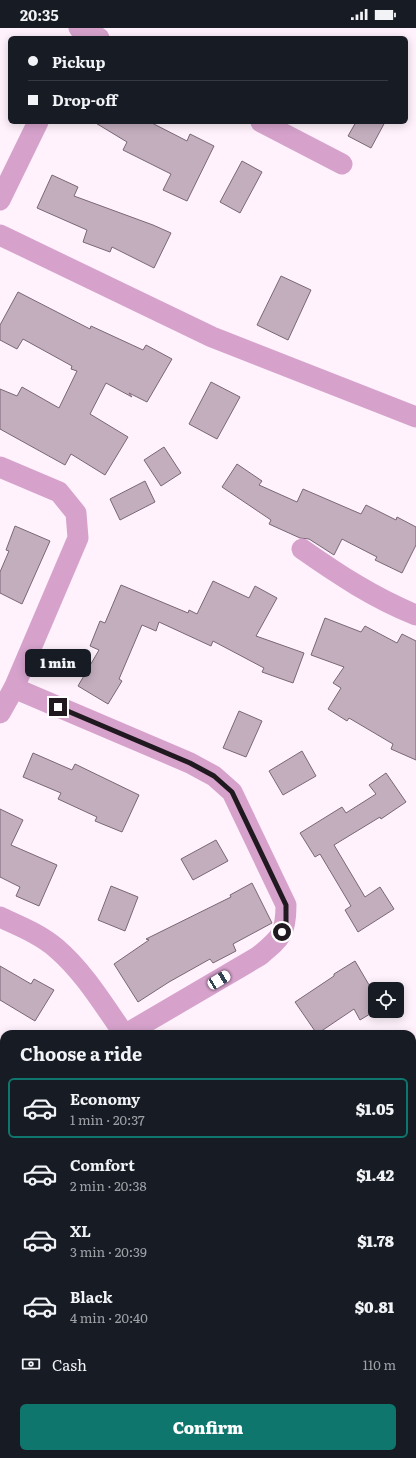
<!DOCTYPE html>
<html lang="en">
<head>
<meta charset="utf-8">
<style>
	:root { --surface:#171b24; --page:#20242c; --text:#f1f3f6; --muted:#9ea1a6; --line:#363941; --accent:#0f766e }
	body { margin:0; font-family:Literata,serif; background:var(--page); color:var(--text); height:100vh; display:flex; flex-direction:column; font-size:15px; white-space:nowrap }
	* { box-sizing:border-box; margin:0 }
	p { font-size:13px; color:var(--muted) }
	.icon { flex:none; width:22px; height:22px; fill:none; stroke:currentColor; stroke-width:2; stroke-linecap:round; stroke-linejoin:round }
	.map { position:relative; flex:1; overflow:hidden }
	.sheet { position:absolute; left:0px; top:1002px; width:416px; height:428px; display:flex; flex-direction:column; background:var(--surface); border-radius:12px 12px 0 0; box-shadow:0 2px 10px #0003 }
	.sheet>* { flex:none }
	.guide { position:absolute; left:8px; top:8px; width:400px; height:88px; border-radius:6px; box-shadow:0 2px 10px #0003; display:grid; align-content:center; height:88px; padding:0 20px; background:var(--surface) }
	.tools { position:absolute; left:368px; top:954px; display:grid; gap:8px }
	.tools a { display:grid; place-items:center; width:36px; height:36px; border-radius:6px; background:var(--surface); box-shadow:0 2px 10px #0003; font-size:20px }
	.end { position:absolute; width:18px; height:18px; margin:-9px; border:5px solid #211920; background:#fff; box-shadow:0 0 0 2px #fff }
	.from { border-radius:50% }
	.bubble { position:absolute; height:28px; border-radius:6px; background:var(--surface); box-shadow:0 2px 10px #0003; font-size:13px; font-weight:800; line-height:28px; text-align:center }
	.car { position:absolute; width:12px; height:24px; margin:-12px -6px; border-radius:5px; box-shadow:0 0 3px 1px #0007; background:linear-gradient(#fff 24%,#345 0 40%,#fff 0 76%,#345 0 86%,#fff 0) }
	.guide b { display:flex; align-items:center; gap:14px; height:38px; font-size:15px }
	.guide b+b { border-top:1px solid var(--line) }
	.guide i { width:10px; height:10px; background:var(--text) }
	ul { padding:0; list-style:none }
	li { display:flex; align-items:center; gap:12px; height:60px; margin:0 8px 6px; padding:0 12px; border:2px solid transparent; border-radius:6px }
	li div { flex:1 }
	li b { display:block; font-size:15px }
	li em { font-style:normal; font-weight:800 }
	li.selected { border-color:var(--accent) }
	li>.icon { width:36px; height:36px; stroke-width:1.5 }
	h2 { padding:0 20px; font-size:18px; line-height:48px }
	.pay { display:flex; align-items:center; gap:10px; height:44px; padding:0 20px; font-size:15px }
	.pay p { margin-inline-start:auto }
	.cta { display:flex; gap:8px; margin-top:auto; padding:8px 20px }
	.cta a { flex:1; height:46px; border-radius:6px; background:var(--accent); color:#fff; font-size:16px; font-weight:800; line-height:46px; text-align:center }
	.status { display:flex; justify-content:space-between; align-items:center; height:28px; padding:0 20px; background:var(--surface); direction:ltr }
	.status svg { height:11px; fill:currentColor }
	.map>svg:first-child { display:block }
	.building { fill:#c3aebe; stroke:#7a6776 }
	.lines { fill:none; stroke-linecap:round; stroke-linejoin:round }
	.street { stroke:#d6a2cc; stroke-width:21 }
	.route { stroke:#211920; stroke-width:5 }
</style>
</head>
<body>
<div class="status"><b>20:35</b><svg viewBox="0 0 49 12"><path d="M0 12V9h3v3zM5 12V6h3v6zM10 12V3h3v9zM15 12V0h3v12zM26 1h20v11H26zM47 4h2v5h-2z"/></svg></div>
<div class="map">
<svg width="416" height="1430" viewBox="0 0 416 1430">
	<rect width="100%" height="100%" fill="#fff2fc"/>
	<!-- building -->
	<g class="building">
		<polygon points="94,94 150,94 187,113 190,106 214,118 187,173 163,162 171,146 123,122 127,114"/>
		<polygon points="356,94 385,94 371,120 348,108"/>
		<polygon points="242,133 262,144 240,185 220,174"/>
		<polygon points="52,147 78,159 74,168 153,197 171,205 154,240 112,219 110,224 83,214 87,202 37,180"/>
		<polygon points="281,248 311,262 288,312 257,297"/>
		<polygon points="18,264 90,301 91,298 143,322 146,317 172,331 147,374 129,365 132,369 106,355 90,386 128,409 105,447 71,426 65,437 0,401 0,361 17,368 22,359 59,380 77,343 71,341 72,338 23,311 17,321 0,312 0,297"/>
		<polygon points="211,354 240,369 217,411 189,396"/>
		<polygon points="164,419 181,445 161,458 144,432"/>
		<polygon points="237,436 262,453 259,457 297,474 303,461 361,486 366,477 396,492 397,489 416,499 416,517 402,545 375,532 377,529 342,511 334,527 309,511 300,510 269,496 271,492 222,459"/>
		<polygon points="145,453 155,474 120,492 110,471"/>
		<polygon points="15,498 50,513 22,576 0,565 0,544 9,523 6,522"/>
		<polygon points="213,553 249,570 255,558 277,570 256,608 304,625 293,655 262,644 264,640 213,613 211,618 159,594 156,603 142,597 119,651 122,653 108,676 78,658 99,622 90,618 100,593 105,595 121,557 188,585 189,582 197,586"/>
		<polygon points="325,590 361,604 365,598 397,615 402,606 416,613 416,732 391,721 393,716 349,690 347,693 328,681 341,660 333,655 344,639 311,627"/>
		<polygon points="239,683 262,693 246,729 223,720"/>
		<polygon points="302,723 316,748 283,767 269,743"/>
		<polygon points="33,725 72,742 75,736 139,767 122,804 95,793 97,789 58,771 61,765 23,749"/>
		<polygon points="386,745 406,774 381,791 380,789 334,817 365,869 380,859 394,881 358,904 345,882 351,878 320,826 315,829 300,805 342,779 346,785 376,766 369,757"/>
		<polygon points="0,781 23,792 11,817 57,837 39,878 16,868 20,859 0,849"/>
		<polygon points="216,812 228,833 193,852 181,831"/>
		<polygon points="252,855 272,895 233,916 236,923 213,935 210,931 169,954 138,974 114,936 149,912 146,911 231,869 230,867"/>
		<polygon points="111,858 138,869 125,903 98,892"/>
		<polygon points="355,933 375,967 375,983 360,992 354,981 317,1006 295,974 334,948 334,946"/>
		<polygon points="0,938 31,956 34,951 54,962 35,993 0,972"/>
	</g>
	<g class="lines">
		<!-- street -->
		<g class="street">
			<polyline points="79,0 99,10"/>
			<polyline points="261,94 342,136"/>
			<polyline points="0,172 38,94"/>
			<polyline points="0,207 212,309 416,389"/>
			<polyline points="0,439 59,464 76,485 78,510 14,660 0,685"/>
			<path d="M302 521C339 547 374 570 416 587"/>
			<path d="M14 660 190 735 214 748 232 764 286 877C286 907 280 910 259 928L126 1006"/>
			<path d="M0 889C19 898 40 906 56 920 84 944 103 976 124 1006"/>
			<polyline points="412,1051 416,1046"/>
			<polyline points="412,1155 416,1159"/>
			<polyline points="0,1209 4,1214"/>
			<polyline points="412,1394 416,1398"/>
			<polyline points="179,1426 183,1430"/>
			<polyline points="84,1430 88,1426"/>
		</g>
	</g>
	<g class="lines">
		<!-- route -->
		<polyline class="route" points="58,679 190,735 214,748 232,764 286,877 286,896 282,904"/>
	</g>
</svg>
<div class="tools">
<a><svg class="icon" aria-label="locate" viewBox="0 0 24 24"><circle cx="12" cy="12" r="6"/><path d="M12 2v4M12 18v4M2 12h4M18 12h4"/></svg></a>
</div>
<i class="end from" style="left:282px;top:904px"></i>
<i class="end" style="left:58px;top:679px"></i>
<div class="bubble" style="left:25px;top:621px;width:66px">1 min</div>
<i class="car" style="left:219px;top:952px;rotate:59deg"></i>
<div class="guide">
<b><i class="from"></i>Pickup</b>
<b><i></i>Drop-off</b>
</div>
<section class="sheet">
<h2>Choose a ride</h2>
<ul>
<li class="selected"><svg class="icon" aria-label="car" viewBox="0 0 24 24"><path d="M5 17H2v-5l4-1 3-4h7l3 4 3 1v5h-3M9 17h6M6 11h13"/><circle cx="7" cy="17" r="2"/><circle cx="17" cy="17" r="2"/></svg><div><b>Economy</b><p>1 min · 20:37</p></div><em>$1.05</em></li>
<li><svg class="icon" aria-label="car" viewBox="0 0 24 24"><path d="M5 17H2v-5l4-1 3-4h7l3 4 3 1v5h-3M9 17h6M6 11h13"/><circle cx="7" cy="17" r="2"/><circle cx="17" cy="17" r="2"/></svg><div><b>Comfort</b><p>2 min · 20:38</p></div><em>$1.42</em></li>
<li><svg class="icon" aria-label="car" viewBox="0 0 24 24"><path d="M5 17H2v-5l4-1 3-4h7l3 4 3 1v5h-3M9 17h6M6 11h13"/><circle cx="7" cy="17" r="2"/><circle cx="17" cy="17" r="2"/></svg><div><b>XL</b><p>3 min · 20:39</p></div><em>$1.78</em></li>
<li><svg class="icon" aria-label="car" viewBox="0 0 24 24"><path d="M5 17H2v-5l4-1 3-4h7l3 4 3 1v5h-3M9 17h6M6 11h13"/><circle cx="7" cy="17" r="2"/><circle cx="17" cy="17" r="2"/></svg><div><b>Black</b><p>4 min · 20:40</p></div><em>$0.81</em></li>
</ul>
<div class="pay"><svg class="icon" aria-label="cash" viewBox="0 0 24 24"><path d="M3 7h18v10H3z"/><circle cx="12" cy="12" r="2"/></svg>Cash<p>110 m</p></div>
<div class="cta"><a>Confirm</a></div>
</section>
</div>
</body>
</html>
